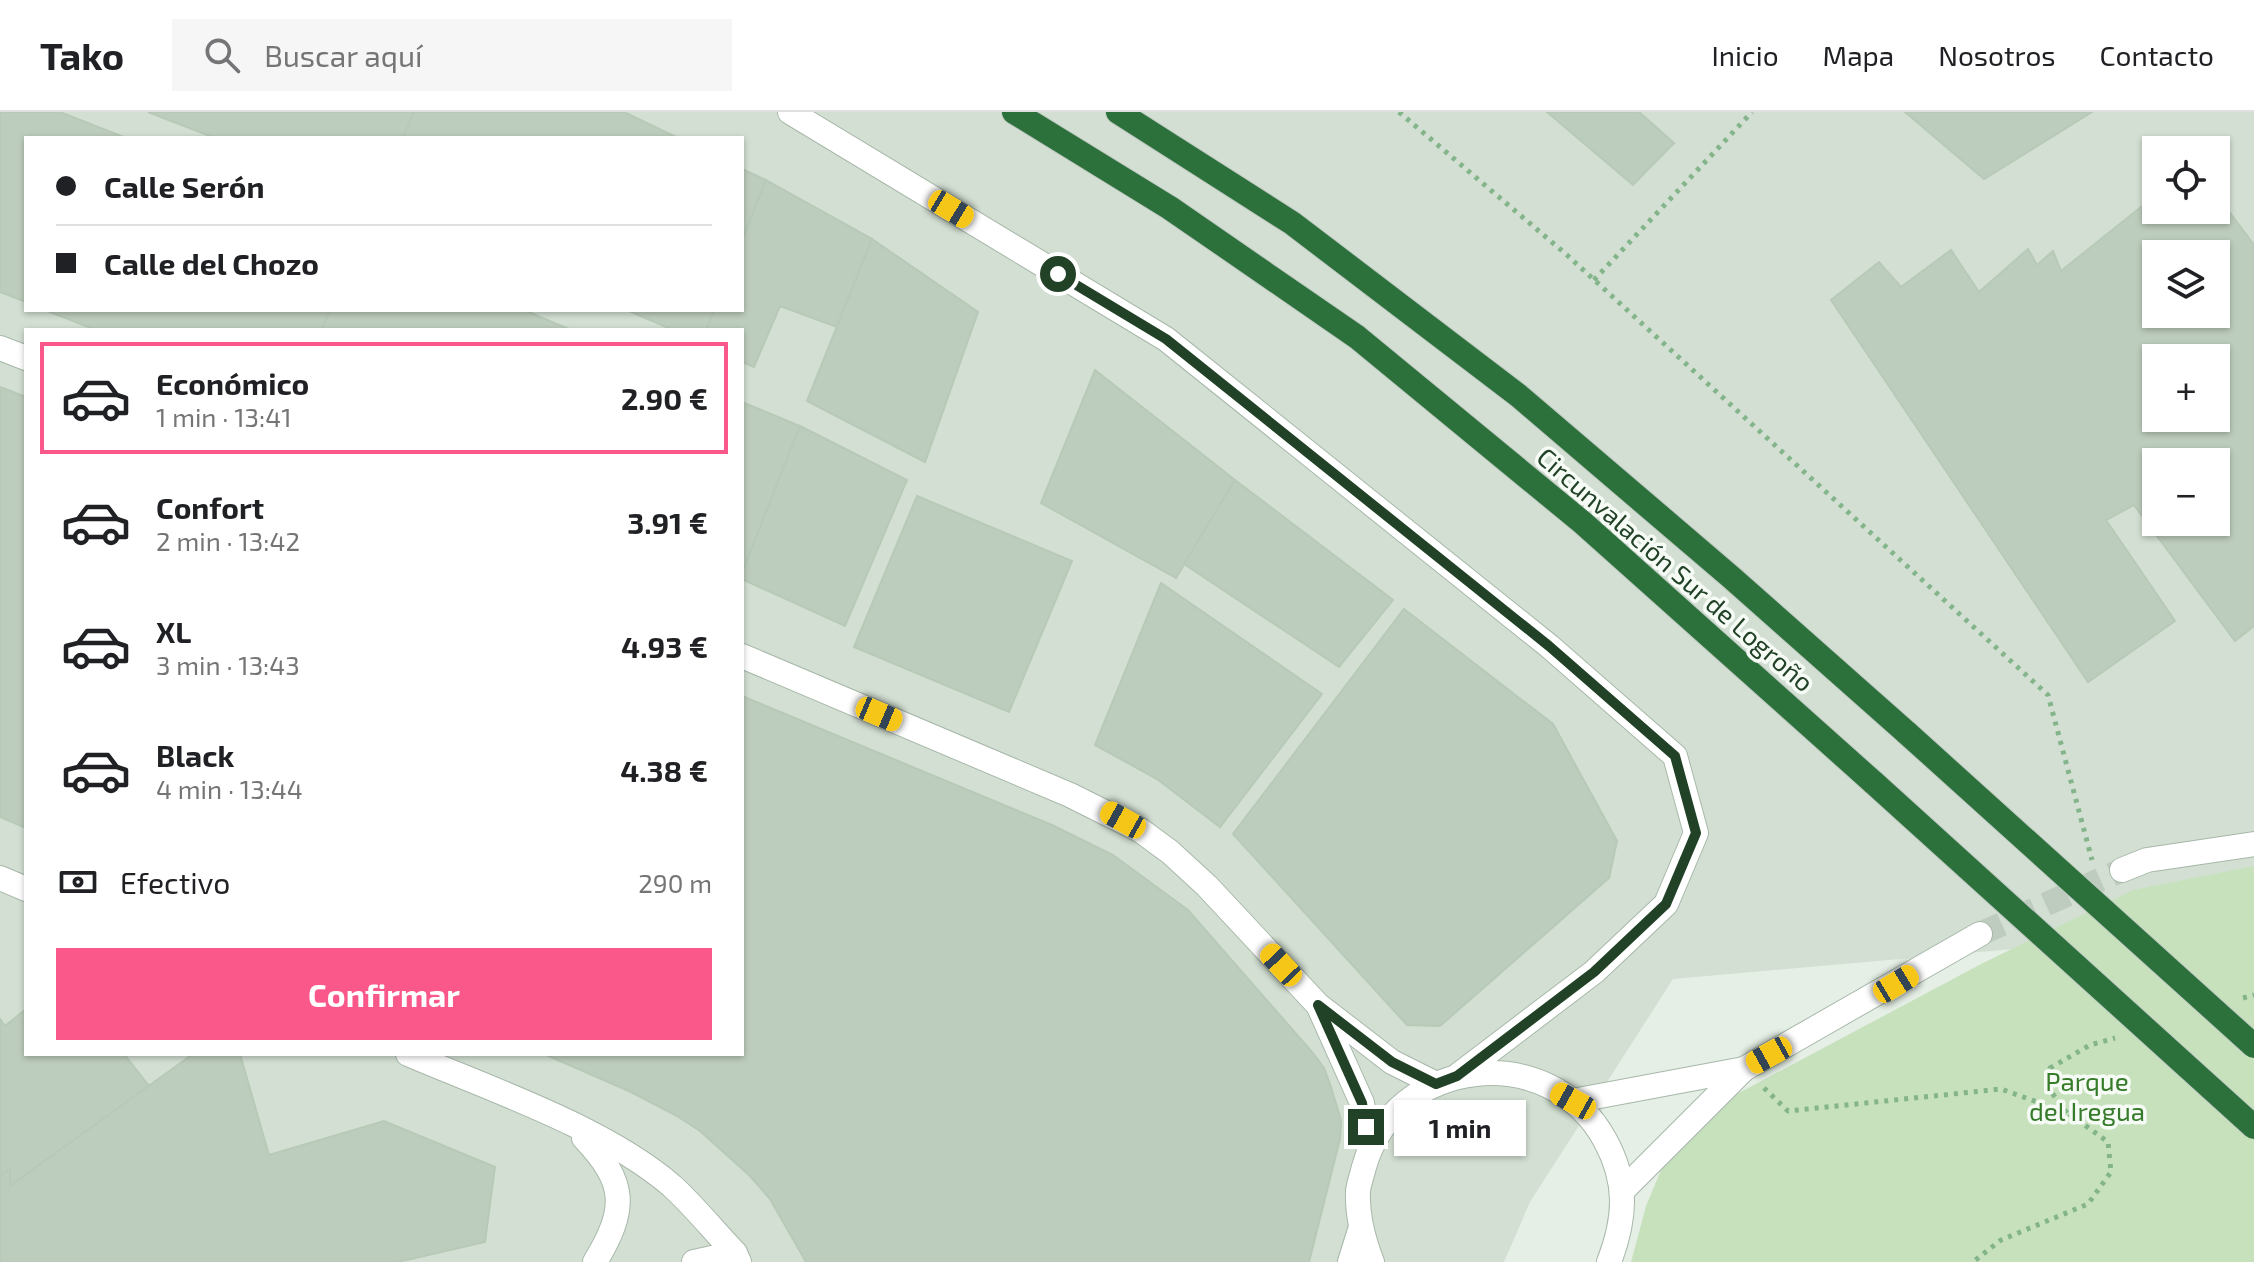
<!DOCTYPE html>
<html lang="es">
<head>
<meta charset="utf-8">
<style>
	:root { --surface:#fff; --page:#f6f6f6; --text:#202124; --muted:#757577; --line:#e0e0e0; --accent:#fa588a }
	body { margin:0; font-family:"Exo 2",sans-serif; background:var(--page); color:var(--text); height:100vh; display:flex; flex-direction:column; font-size:30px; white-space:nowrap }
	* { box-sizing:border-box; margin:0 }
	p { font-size:26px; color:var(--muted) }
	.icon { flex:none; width:44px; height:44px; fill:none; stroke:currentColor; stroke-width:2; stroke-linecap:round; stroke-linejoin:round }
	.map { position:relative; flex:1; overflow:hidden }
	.sheet { position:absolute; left:24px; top:216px; width:720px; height:728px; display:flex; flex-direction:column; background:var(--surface); border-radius:0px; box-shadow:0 2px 6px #0004 }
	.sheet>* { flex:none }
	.guide { position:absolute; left:24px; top:24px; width:720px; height:176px; border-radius:0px; box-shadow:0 2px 6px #0004; display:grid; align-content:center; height:176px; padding:0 32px; background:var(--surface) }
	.buttons { position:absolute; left:2142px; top:24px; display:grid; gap:16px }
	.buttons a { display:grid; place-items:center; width:88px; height:88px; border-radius:0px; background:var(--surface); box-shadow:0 2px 6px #0004; font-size:40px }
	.end { position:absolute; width:36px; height:36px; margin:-18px; border:10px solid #224228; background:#fff; box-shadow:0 0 0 4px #fff }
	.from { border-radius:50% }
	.bubble { position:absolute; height:56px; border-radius:0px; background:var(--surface); box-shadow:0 2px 6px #0004; font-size:26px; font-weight:700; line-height:56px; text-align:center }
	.car { position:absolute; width:24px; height:48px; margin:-24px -12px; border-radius:10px; box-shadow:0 0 6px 2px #0007; background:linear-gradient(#f5c518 24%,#345 0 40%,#f5c518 0 76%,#345 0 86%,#f5c518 0) }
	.guide b { display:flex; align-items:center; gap:28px; height:76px; font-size:30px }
	.guide b+b { border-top:2px solid var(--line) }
	.guide i { width:20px; height:20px; background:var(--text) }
	ul { padding:14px 0 0; list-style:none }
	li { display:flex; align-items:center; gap:24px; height:112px; margin:0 16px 12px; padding:0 16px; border:4px solid transparent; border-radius:0px }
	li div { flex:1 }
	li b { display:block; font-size:30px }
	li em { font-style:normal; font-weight:700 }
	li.selected { border-color:var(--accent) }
	li>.icon { width:72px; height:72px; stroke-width:1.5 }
	.pay { display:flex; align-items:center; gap:20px; height:88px; padding:0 32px; font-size:30px }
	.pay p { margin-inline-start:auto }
	.cta { display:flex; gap:16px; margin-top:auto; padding:16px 32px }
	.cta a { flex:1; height:92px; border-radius:0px; background:var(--accent); color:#fff; font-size:32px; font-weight:700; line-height:92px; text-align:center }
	header { display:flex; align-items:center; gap:48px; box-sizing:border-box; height:112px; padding:0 40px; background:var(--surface); border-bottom:2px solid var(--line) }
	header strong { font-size:38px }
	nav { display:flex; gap:44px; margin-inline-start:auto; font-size:28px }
	.search { width:560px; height:72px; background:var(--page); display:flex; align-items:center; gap:20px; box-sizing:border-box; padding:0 28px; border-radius:0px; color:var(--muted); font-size:30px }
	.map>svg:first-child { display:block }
	.built { fill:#d3dfd3; fill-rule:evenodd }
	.green { fill:#c7e1bd }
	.building { fill:#bdcdbd; stroke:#b7c9b7; stroke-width:2; fill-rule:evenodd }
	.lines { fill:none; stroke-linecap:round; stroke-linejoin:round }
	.minor-tunnel { stroke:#beccbf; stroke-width:24; stroke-dasharray:24 12; stroke-linecap:butt }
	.minor-casing { stroke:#a7b8a9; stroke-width:26 }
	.motorway-casing { stroke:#c1cac3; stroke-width:26 }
	.path { stroke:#83b48a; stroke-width:5; stroke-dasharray:4 6; stroke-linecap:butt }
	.minor { stroke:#fff; stroke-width:24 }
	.motorway { stroke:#2c713c; stroke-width:24 }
	.motorway-bridge-casing { stroke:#c1cac3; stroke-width:26; stroke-linecap:butt }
	.motorway-bridge { stroke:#2c713c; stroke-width:24 }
	.route { stroke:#224228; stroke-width:10 }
	.labels { text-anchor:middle; stroke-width:7; stroke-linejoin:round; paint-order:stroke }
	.street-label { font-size:26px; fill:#224228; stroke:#f6fbf6 }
	.park-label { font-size:26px; fill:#377c2a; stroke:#f6fbf6 }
</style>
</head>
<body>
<header>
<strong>Tako</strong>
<div class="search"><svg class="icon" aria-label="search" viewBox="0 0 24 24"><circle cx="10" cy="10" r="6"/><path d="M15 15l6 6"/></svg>Buscar aquí</div>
<nav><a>Inicio</a><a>Mapa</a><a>Nosotros</a><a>Contacto</a></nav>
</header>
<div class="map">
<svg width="2254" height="1150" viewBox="0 0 2254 1150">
	<rect width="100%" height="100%" fill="#e5efe5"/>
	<!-- built -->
	<path class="built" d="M0 0H2254V816L1673 867 1530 1090 1504 1150H0ZM26 26H742V198H26ZM2156 38H2216V98H2156ZM2156 142H2216V202H2156ZM26 218H742V942H26ZM2156 246H2216V306H2156ZM2156 350H2216V410H2156Z"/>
	<!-- green -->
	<polygon class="green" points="2254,754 2254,1150 1631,1150 1646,1094 1664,1051 1720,991 1983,851 2133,778"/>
	<!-- building -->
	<g class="building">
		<polygon points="0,0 60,0 126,26 26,26 26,190 0,180"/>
		<polygon points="148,0 414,0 403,26 215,26"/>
		<polygon points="414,0 624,0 678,26 403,26"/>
		<polygon points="1547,0 1639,0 1674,31 1633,73"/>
		<polygon points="1905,0 2092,0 1984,67"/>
		<polygon points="742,57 766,68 742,128"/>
		<polygon points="766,68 872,127 837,215 780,194 754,255 742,250 742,218 706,218 714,198 742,198 742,128"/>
		<path d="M2216 82 2254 133V514L2235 529 2134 393 2106 408 2175 509 2088 570 1831 188 1879 150 1901 175 1951 138 1979 180 2028 137 2037 153 2053 139 2061 159 2156 83V98H2216ZM2156 142H2216V202H2156ZM2156 246H2216V306H2156ZM2156 350H2216V410H2156Z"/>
		<polygon points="872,127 978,200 925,350 807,289"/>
		<polygon points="45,198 330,198 322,218 96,218"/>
		<polygon points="330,198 524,198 571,218 322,218"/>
		<polygon points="627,198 714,198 706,218 673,218"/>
		<polygon points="1095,258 1235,368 1176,466 1041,391"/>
		<polygon points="0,275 26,285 26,716 0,705"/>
		<polygon points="742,290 800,314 745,453 742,452"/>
		<polygon points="800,314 907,368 845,514 742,467 742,461"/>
		<polygon points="1235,368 1393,488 1339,555 1184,452"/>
		<polygon points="917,384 1072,449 1009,600 854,535"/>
		<polygon points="1161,471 1322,582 1220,715 1157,667 1095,633"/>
		<polygon points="1404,497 1553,612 1617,729 1609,766 1440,914 1407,913 1233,722"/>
		<polygon points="742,584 1052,713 1113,743 1188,798 1312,940 1324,956 1331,975 1341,1008 1340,1027 1309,1150 806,1150 770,1087 750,1064 700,1019 677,1004 631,980 544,942 742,942"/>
		<polygon points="26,897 26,942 124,942 149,974 10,1074 10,1057 0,1064 0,907 5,914"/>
		<polygon points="193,942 240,942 269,1043 384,1009 495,1055 485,1130 398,1150 0,1150 0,1064 10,1057 10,1074"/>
	</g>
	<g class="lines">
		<!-- minor-tunnel -->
		<polyline class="minor-tunnel" points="1980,822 2122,758"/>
		<!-- minor casing -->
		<g class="minor-casing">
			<g id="minor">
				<polyline points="790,0 1166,227 1549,534 1675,644 1696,721 1666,792 1594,860 1457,964"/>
				<polyline points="0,236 26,246"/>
				<polyline points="742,544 1070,683 1140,718 1170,740 1207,774 1318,893 1392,950 1436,972"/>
				<polyline points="2122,758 2147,748 2254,732"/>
				<polyline points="0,766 26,777"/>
				<polyline points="1319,895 1362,991 1369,1039"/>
				<path d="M408 942C490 977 605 1016 672 1074 694 1094 714 1119 735 1141L739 1150"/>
				<polyline points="1573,989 1744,957"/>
				<path d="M584 1026C627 1071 627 1097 595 1150"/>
				<polyline points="1623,1078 1744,957 1980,822"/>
				<polyline points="694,1150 735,1141"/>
				<polyline points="1350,1150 1360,1118"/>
				<path d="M1372 1150C1363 1127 1357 1104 1358 1079 1359 1071 1362 1063 1364 1055 1395 944 1550 927 1605 1028 1628 1070 1626 1106 1609 1150"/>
			</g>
		</g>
		<!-- motorway casing -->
		<g class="motorway-casing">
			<g id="motorway">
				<polyline points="1014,0 1170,96 1357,225 1583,411 1874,671"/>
				<polyline points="1118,0 1292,111 1519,284 1732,466 1907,621"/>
			</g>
		</g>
		<!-- path -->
		<g class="path">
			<polyline points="1399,0 1567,143 2048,583 2092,748"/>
			<polyline points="1594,168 1752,0"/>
			<polyline points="2243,886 2254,883"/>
			<polyline points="1764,976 1788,999 2001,977 2068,1001 2108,1030 2111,1060 2088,1092 2001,1128 1973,1150"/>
			<polyline points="2067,1001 2052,981 2050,956 2090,933 2115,926"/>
		</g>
		<!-- minor -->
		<use href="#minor" class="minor"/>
		<!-- motorway -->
		<use href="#motorway" class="motorway"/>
		<!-- motorway-bridge casing -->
		<g class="motorway-bridge-casing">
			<g id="motorway-bridge">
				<polyline points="1907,621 2254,934"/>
				<polyline points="1874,671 2254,1015"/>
			</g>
		</g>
		<!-- motorway-bridge -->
		<use href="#motorway-bridge" class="motorway-bridge"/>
	</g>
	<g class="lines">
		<!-- route -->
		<polyline class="route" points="1058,162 1166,227 1549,534 1675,644 1696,721 1666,792 1594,860 1457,964 1436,972 1392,950 1318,893 1362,991 1366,1015"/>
	</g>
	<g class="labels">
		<!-- street labels -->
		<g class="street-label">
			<text transform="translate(1675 458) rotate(41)" y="9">Circunvalación Sur de Logroño</text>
		</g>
		<!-- park labels -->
		<g class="park-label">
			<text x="2087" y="979">Parque<tspan x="2087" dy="30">del Iregua</tspan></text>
		</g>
	</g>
</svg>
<div class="buttons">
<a><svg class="icon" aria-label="locate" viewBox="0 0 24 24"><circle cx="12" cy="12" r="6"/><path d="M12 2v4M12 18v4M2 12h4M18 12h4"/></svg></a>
<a><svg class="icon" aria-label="layers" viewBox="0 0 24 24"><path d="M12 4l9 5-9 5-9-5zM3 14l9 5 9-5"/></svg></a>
<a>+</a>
<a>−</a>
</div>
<i class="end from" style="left:1058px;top:162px"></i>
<i class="end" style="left:1366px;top:1015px"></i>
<div class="bubble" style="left:1394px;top:988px;width:132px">1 min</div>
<i class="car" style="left:951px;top:97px;rotate:121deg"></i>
<i class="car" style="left:879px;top:602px;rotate:113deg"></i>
<i class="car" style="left:1123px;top:708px;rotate:299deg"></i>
<i class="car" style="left:1281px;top:853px;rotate:317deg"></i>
<i class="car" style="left:1896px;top:872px;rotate:59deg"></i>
<i class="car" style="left:1769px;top:943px;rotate:241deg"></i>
<i class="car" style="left:1573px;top:989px;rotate:299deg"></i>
<div class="guide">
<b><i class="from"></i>Calle Serón</b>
<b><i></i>Calle del Chozo</b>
</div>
<section class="sheet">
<ul>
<li class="selected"><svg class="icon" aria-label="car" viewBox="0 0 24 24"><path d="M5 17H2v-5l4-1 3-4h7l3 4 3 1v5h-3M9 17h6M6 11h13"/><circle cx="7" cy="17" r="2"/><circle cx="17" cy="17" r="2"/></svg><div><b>Económico</b><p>1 min · 13:41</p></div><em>2.90 €</em></li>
<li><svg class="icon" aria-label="car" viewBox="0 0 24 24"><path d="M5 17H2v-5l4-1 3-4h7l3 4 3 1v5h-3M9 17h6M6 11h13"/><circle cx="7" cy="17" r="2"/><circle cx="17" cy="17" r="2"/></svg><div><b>Confort</b><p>2 min · 13:42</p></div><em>3.91 €</em></li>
<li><svg class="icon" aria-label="car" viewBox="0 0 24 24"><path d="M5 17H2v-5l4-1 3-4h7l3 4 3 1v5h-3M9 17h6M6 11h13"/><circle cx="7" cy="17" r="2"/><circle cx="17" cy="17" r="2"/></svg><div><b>XL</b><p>3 min · 13:43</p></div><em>4.93 €</em></li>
<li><svg class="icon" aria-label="car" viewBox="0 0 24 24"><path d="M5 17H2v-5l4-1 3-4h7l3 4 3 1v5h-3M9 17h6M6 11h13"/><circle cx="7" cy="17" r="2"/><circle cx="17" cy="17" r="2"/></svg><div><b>Black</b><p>4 min · 13:44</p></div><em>4.38 €</em></li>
</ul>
<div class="pay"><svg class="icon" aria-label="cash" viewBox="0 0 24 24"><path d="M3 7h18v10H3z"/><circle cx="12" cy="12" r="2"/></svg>Efectivo<p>290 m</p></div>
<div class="cta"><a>Confirmar</a></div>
</section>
</div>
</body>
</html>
